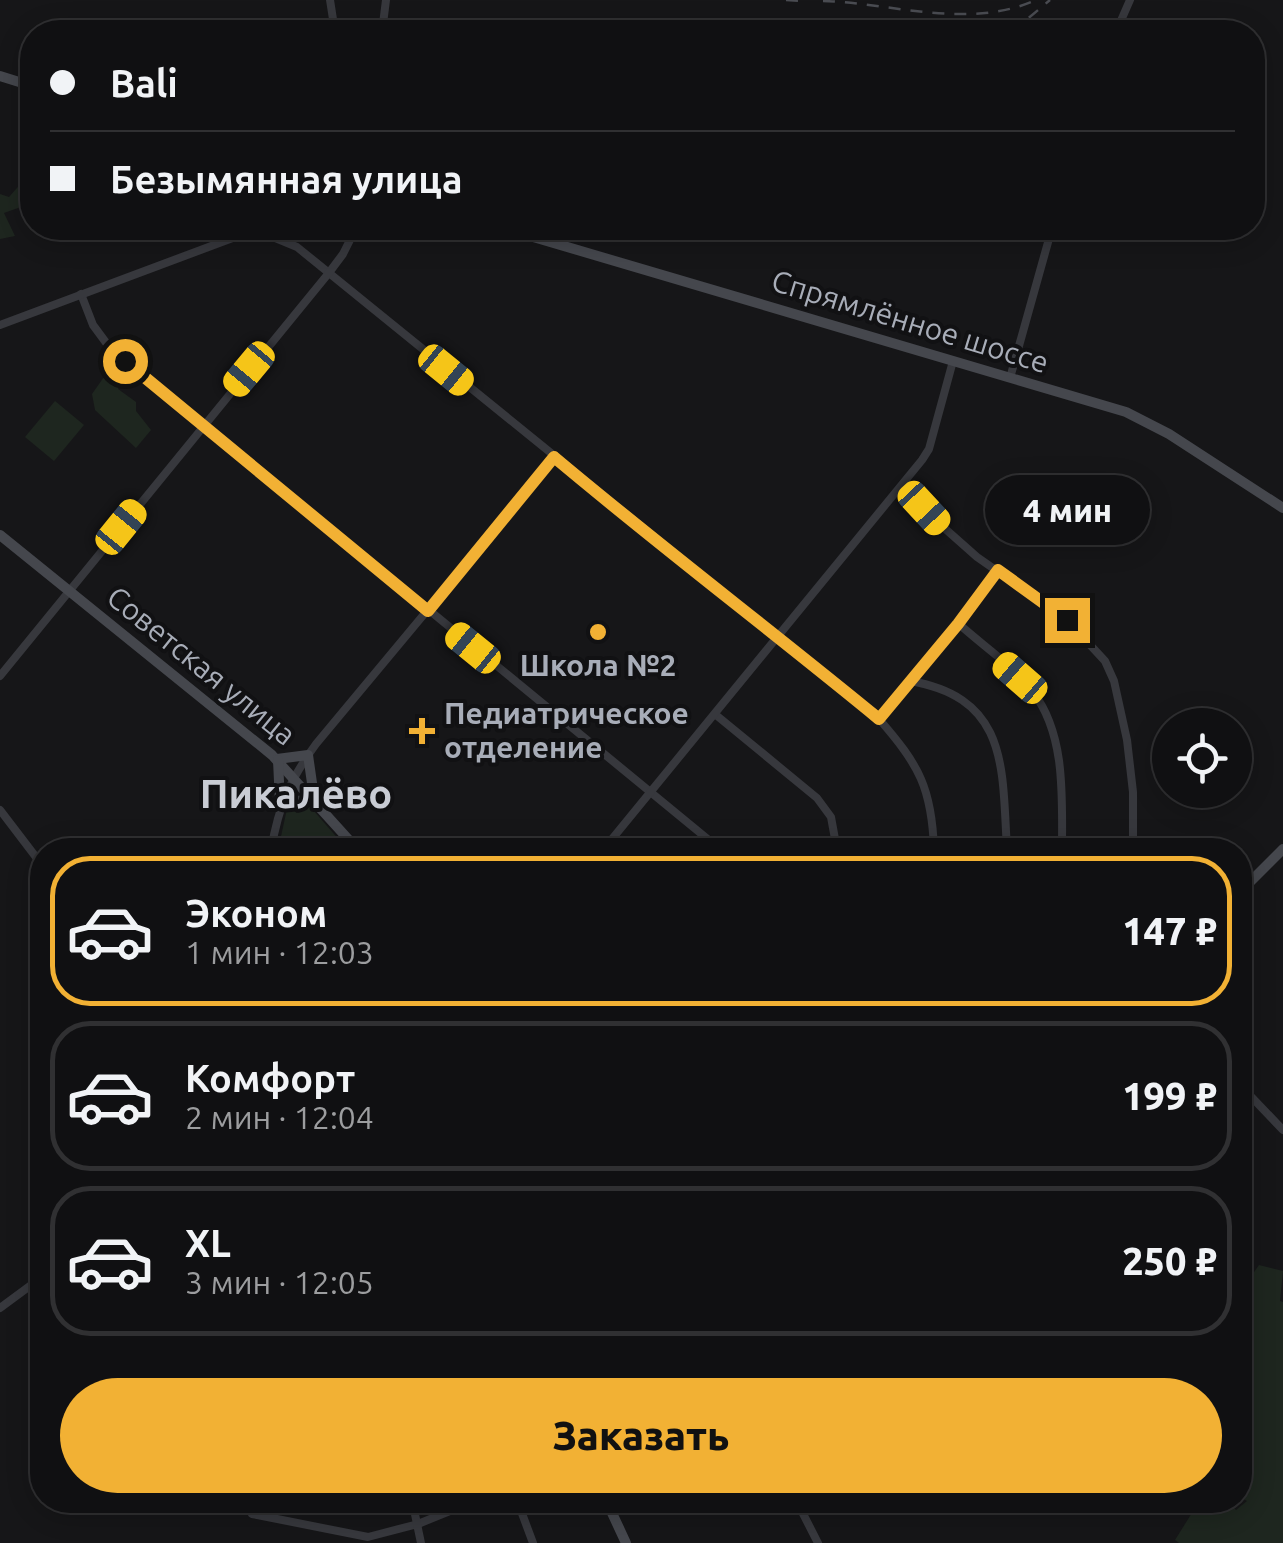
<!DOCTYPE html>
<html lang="ru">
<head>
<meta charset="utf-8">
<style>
	:root { --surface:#101012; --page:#19191b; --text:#f1f3f6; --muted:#9c9d9f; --line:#303032; --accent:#f2b134 }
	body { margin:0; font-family:Ubuntu,sans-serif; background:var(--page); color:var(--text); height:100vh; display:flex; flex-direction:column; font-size:38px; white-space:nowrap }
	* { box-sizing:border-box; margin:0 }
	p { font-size:32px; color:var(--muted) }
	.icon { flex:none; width:55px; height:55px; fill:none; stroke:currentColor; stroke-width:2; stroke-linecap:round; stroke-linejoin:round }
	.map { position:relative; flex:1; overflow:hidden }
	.sheet { position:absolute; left:30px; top:838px; width:1222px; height:675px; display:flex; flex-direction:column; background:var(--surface); border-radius:40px; box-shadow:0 5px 25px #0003,0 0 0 2px var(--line) }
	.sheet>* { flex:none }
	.banner { position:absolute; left:20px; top:20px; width:1245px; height:220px; border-radius:40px; box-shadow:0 5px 25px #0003,0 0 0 2px var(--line); display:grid; align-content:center; height:220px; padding:0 30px; background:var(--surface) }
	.buttons { position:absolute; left:1152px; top:708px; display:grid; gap:20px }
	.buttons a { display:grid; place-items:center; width:100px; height:100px; border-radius:50%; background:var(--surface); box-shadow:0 5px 25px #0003,0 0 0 2px var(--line); font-size:50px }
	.end { position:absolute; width:45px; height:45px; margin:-22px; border:12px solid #f2b134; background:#111; box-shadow:0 0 0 5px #111 }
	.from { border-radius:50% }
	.bubble { position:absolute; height:70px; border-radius:35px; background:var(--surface); box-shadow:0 5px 25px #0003,0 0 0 2px var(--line); font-size:32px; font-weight:800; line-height:70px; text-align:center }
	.car { position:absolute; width:30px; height:60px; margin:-30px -15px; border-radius:12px; box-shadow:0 0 8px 2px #0007; background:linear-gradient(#f5c518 24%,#345 0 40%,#f5c518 0 76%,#345 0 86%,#f5c518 0) }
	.banner b { display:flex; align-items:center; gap:35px; height:95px; font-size:38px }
	.banner b+b { border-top:2px solid var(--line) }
	.banner i { width:25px; height:25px; background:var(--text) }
	ul { padding:18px 0 0; list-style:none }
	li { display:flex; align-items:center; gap:30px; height:150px; margin:0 20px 15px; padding:0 10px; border:5px solid var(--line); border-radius:40px }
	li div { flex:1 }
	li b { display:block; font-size:38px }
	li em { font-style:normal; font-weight:800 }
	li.selected { border-color:var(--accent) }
	li>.icon { width:90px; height:90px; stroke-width:1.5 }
	.cta { display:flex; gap:20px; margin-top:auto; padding:20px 30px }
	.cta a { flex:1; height:115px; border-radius:60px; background:var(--accent); color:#111; font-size:40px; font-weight:800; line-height:115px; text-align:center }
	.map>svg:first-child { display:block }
	.green { fill:#1e261f }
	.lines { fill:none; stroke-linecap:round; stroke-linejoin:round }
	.street { stroke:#37383d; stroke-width:8 }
	.secondary { stroke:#45474d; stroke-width:10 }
	.rail { stroke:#4a4c52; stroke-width:2.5; stroke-dasharray:12 10; stroke-linecap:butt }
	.route { stroke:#f2b134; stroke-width:12 }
	.poi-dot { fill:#f2b134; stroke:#111113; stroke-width:4 }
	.labels { text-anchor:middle; stroke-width:8; stroke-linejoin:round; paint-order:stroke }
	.street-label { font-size:30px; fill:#a8adb8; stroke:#111113 }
	.poi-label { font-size:30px; font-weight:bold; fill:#a8adb8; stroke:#111113 }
	.district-label { font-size:40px; font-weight:bold; fill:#c9ccd4; stroke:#111113 }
</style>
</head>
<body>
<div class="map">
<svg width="1283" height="1543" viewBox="0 0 1283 1543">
	<rect width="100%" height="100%" fill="#161618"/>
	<!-- green -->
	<g class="green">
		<polygon points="32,171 32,203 4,213 15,236 0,239 0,194 9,197"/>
		<polygon points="111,367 123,378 118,389 136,402 136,411 151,430 136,448 95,410 92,394"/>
		<polygon points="55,401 84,425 54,461 25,437"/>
		<polygon points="310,807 313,810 348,850 278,850 287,809"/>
		<polygon points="1259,1265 1283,1271 1280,1301 1283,1302 1283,1543 1179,1543 1175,1540 1200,1500 1226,1500 1236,1510 1247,1501 1240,1497 1240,1292"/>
	</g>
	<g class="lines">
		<!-- street -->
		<g class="street">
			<polyline points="330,0 335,32"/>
			<polyline points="382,32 386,0"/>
			<polyline points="1116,32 1130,0"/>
			<polyline points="81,294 93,325 110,348 721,850"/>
			<path d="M0 325 238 236 268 235 297 247 879 719C919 765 932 788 934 850"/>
			<polyline points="1010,378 1052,228"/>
			<polyline points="903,485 942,526 977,557 1067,620 1105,661 1114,681 1127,740 1133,792 1133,850"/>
			<path d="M959 624C983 646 1014 666 1033 692 1066 735 1062 798 1062 850"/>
			<polyline points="0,676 328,274 343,254 356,228"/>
			<path d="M910 681C1009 698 1002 768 1007 850"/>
			<polyline points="716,715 817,798 831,817 837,850"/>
			<polyline points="879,719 959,624 998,570"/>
			<polyline points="0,810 42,865"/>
			<path d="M271 850C279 805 289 781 316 744L555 457"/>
			<polyline points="603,850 922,460 929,449 953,361"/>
			<polyline points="1240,881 1242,881"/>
			<polyline points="1240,1085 1283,1130"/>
			<polyline points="0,1308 42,1277"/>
			<polyline points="254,1500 252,1514 368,1537 418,1524 477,1500"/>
			<polyline points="412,1500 421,1543"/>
			<polyline points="517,1500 533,1543"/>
			<polyline points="695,1500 706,1505 720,1500"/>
			<polyline points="796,1500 818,1543"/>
		</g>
		<!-- secondary -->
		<g class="secondary">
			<polyline points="0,76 32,86"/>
			<polyline points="503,228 1126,412 1169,434 1283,508"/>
			<polyline points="0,535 272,755 358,850"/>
			<polyline points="277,759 308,755 314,797"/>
			<polyline points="278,760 280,803 314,799"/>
			<polyline points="1240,892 1283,849"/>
			<polyline points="606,1500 626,1543"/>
		</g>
		<!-- rail -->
		<g class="rail">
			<polyline points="786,0 802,1"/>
			<path d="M823 1C892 3 969 30 1036 0"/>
			<polyline points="1012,32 1050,0"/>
		</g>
	</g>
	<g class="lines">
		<!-- route -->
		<path class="route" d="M125 361 428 611 554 457C661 547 772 631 879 719L958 624 998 570 1067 620"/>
	</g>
	<!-- markers -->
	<g class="poi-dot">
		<circle cx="598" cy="632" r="10"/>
		<path d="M417 716h10v10h10v10h-10v10h-10v-10h-10v-10h10z"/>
	</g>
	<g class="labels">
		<!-- street labels -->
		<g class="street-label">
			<text transform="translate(910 322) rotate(17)" y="10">Спрямлённое шоссе</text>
			<text transform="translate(201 666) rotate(39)" y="10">Советская улица</text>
		</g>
		<!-- poi labels -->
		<g class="poi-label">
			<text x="598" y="676">Школа №2</text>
			<text x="444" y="724" text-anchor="start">Педиатрическое<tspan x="444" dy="34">отделение</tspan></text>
		</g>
		<!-- district labels -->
		<g class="district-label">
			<text x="296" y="808">Пикалёво</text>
		</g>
	</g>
</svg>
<div class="buttons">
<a><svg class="icon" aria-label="locate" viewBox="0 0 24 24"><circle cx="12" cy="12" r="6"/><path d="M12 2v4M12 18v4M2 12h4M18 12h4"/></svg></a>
</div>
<i class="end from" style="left:125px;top:361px"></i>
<i class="end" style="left:1067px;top:620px"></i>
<div class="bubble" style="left:985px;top:475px;width:165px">4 мин</div>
<i class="car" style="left:249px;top:369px;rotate:220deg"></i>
<i class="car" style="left:446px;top:370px;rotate:129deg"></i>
<i class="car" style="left:924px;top:508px;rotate:137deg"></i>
<i class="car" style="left:121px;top:527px;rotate:39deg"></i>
<i class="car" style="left:473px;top:648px;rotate:309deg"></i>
<i class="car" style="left:1020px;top:678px;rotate:311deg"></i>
<div class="banner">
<b><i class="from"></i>Bali</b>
<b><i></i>Безымянная улица</b>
</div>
<section class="sheet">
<ul>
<li class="selected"><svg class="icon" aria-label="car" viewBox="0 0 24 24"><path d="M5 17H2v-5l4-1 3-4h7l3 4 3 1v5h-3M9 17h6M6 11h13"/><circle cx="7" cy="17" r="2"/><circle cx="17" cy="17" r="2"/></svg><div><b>Эконом</b><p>1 мин · 12:03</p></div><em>147 ₽</em></li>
<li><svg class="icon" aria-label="car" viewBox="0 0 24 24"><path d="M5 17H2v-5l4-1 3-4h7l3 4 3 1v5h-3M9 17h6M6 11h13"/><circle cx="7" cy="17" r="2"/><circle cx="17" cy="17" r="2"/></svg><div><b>Комфорт</b><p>2 мин · 12:04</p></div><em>199 ₽</em></li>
<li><svg class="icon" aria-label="car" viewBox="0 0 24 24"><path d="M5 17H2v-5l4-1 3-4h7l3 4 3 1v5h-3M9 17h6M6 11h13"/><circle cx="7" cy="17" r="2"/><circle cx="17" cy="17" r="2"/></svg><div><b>XL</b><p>3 мин · 12:05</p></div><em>250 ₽</em></li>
</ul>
<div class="cta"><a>Заказать</a></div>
</section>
</div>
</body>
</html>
